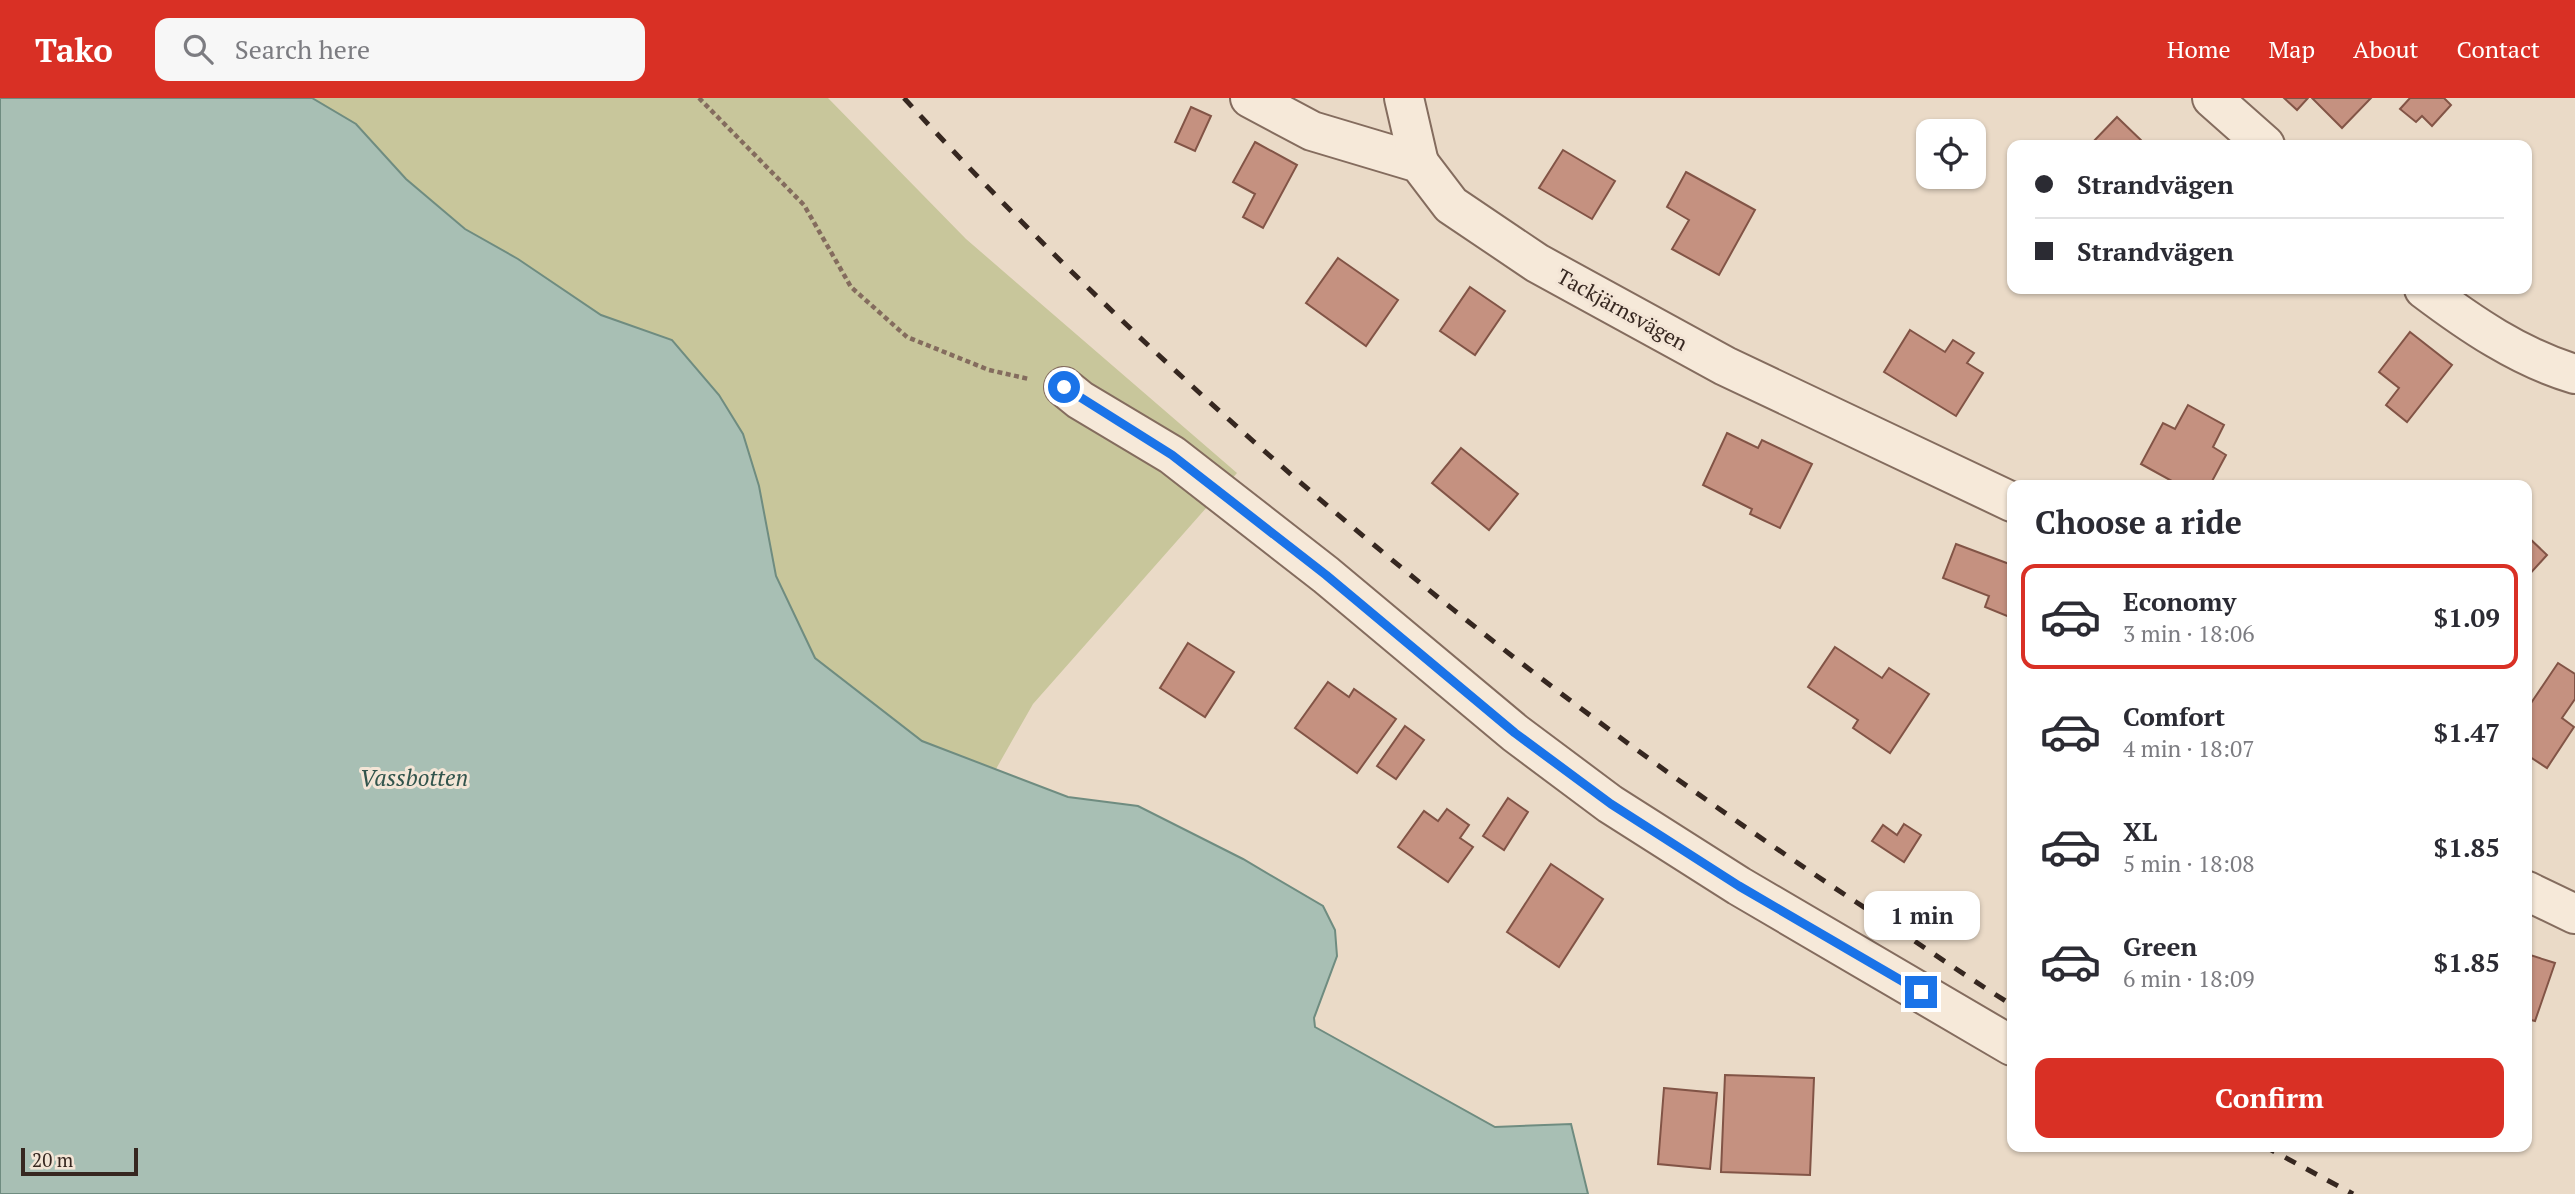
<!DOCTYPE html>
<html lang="en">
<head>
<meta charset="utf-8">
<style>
	:root { --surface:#fff; --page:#f7f7f7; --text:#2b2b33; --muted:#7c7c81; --line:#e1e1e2; --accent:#d93025 }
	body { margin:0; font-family:"PT Serif",serif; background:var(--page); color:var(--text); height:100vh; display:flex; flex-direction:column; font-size:26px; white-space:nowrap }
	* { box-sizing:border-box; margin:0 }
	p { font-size:23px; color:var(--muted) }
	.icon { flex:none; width:38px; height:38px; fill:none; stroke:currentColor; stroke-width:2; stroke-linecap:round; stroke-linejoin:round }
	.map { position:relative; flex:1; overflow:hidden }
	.side { position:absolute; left:2007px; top:382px; width:525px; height:672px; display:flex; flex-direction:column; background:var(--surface); border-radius:14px; box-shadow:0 2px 5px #0004 }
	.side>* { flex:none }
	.banner { position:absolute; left:2007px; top:42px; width:525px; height:154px; border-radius:14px; box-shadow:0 2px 5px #0004; display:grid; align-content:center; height:154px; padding:0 28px; background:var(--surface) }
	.fabs { position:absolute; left:1916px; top:21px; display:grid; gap:14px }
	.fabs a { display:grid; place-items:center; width:70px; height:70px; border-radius:14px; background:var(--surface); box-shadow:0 2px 5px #0004; font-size:35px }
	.scale { position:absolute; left:21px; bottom:18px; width:117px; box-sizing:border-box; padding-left:7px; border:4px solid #362720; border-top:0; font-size:19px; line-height:24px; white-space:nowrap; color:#362720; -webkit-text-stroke:5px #f3e5d6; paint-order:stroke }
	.end { position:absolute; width:32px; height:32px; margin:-16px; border:9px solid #1a73e8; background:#fff; box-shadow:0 0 0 4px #fff }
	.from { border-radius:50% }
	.bubble { position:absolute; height:49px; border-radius:14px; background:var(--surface); box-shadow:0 2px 5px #0004; font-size:23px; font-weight:700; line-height:49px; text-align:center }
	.banner b { display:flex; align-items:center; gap:24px; height:66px; font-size:26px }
	.banner b+b { border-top:2px solid var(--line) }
	.banner i { width:18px; height:18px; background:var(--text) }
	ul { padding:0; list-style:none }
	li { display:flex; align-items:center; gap:21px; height:105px; margin:0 14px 10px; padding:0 14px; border:4px solid transparent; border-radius:14px }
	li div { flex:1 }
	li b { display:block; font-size:26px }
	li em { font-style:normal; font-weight:700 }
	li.selected { border-color:var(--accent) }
	li>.icon { width:63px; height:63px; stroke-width:1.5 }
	h2 { padding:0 28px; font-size:32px; line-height:84px }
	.primary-button { display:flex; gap:14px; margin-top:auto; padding:14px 28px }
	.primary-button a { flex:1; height:80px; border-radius:14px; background:var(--accent); color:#fff; font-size:28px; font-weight:700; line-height:80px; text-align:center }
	header { display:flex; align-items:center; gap:42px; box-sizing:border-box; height:98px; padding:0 35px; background:var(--accent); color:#fff }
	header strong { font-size:33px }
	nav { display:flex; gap:38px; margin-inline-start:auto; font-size:24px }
	.search { width:490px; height:63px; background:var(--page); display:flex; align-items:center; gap:18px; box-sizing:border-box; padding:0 24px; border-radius:14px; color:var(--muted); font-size:26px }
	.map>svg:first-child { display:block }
	.green { fill:#c8c69b }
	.water { fill:#a8bfb4; stroke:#6f8c80; stroke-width:2 }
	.building { fill:#c59180; stroke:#825446; stroke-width:2 }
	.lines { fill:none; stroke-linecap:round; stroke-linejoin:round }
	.minor-casing { stroke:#846c5e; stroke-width:42 }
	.path { stroke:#846c5e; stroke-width:4.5; stroke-dasharray:5 3.5; stroke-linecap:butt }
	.minor { stroke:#f6e9d9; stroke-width:38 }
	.rail { stroke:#362720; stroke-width:5; stroke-dasharray:12 12; stroke-linecap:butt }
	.route { stroke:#1a73e8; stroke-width:9 }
	.labels { text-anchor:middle; stroke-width:6; stroke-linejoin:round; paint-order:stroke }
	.street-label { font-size:21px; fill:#362720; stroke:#f3e5d6 }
	.water-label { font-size:23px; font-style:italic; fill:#31544c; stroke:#f3e5d6 }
</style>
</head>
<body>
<header>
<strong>Tako</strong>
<div class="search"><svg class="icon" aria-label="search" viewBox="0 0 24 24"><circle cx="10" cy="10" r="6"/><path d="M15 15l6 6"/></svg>Search here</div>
<nav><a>Home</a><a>Map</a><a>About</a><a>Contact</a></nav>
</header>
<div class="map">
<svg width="2575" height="1096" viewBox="0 0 2575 1096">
	<rect width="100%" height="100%" fill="#eadac7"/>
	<!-- green -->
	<polygon class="green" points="312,0 828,0 966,141 1237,375 1033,606 996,671 922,643 815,560 776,478 759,388 743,336 719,297 672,242 601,217 518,161 465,131 406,81 356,26"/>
	<!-- water -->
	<polygon class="water" points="0,0 312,0 356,26 406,81 465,131 518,161 601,217 672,242 719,297 743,336 759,388 776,478 815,560 922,643 1068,699 1138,708 1243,761 1323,808 1335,832 1337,858 1314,920 1315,929 1495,1029 1571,1026 1588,1096 0,1096"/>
	<!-- building -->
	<g class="building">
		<polygon points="2284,0 2308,0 2297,12"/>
		<polygon points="2312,0 2371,0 2342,30"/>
		<polygon points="2410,0 2444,0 2451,7 2432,28 2422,18 2416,24 2400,11"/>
		<polygon points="1191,9 1211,18 1195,53 1175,44"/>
		<polygon points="2117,19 2146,47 2090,47"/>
		<polygon points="1255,44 1297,67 1263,130 1243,119 1255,96 1233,84"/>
		<polygon points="1563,52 1615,83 1592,121 1539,90"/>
		<polygon points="1686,74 1755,112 1719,177 1672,151 1689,122 1667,109"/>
		<polygon points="1338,160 1398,202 1366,248 1306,205"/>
		<polygon points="1470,189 1505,213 1475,257 1440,233"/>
		<polygon points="1910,232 1945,254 1953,242 1974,255 1967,265 1983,275 1956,318 1884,274"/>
		<polygon points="2410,234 2452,267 2407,324 2386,307 2399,290 2379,274"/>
		<polygon points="2188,307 2224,327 2213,349 2226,357 2210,387 2179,387 2141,366 2163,325 2175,331"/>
		<polygon points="1727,335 1758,350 1762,342 1812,366 1780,430 1750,416 1752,411 1703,387"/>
		<polygon points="1461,350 1518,396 1489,432 1432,385"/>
		<polygon points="2527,438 2547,457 2527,479"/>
		<polygon points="1956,446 2012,467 2012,520 1985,509 1989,498 1943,480"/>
		<polygon points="1188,545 1234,574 1205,619 1160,590"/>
		<polygon points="1835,549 1882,580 1889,570 1929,596 1890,655 1853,630 1858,622 1808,589"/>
		<polygon points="2558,565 2575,576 2575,601 2562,620 2574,629 2547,670 2527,657 2527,611"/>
		<polygon points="1328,584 1349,599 1354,591 1396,621 1357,675 1295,630"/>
		<polygon points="1405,628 1424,642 1396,681 1377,668"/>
		<polygon points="1508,700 1528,714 1504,752 1483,738"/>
		<polygon points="1447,711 1469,727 1460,740 1473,749 1448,784 1398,749 1424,713 1438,723"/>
		<polygon points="1904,726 1921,737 1904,764 1872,743 1883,727 1897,737"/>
		<polygon points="1551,766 1603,801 1559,869 1507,834"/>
		<polygon points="2527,856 2555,865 2535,923 2527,921"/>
		<polygon points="1725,977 1814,980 1810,1077 1721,1074"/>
		<polygon points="1664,990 1717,995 1710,1071 1658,1066"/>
	</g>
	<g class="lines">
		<!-- minor casing -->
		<g class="minor-casing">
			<g id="minor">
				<polyline points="1250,0 1312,33 1419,65 1451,107 1537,165 1725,268 2012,404"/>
				<polyline points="1404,0 1419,65"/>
				<polyline points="2212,0 2265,47"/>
				<path d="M2424 191C2469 225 2520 260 2575 276"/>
				<polyline points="1064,289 1080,302 1172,357 1326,477 1515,635 1610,706 1739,788 2012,948"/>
				<polyline points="2527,793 2575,816"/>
			</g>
		</g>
		<!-- path -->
		<polyline class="path" points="699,0 804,107 851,189 907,239 989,272 1029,281"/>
		<!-- minor -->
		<use href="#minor" class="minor"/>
		<!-- rail -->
		<g class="rail">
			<path d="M904 0C1185 307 1509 575 1856 804 1908 838 1959 874 2012 907"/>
			<polyline points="2264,1048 2353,1096"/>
		</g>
	</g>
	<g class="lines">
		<!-- route -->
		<polyline class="route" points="1064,289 1172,357 1326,477 1515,635 1611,706 1739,788 1921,894"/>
	</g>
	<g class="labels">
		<!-- street labels -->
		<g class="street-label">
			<text transform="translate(1622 212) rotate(29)" y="7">Tackjärnsvägen</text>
		</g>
		<!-- water labels -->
		<g class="water-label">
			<text x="414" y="688">Vassbotten</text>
		</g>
	</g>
</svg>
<div class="fabs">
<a><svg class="icon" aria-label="locate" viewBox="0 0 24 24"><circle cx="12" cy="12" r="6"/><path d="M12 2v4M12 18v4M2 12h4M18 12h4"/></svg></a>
</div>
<div class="scale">20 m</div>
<i class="end from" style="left:1064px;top:289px"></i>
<i class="end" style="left:1921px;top:894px"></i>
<div class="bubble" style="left:1864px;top:793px;width:116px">1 min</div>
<div class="banner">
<b><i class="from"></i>Strandvägen</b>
<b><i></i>Strandvägen</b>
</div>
<section class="side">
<h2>Choose a ride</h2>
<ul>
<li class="selected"><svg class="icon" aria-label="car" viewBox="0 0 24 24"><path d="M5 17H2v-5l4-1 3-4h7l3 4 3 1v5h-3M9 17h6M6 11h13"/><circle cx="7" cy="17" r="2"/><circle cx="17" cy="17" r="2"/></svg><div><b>Economy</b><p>3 min · 18:06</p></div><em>$1.09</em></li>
<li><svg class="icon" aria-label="car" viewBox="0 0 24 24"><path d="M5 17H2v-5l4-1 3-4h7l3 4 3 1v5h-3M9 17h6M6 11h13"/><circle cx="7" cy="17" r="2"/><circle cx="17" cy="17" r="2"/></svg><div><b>Comfort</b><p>4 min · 18:07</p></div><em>$1.47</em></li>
<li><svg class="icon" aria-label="car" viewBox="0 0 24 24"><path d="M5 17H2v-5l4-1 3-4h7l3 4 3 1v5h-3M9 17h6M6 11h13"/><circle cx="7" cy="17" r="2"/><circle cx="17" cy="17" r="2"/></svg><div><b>XL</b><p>5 min · 18:08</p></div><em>$1.85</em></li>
<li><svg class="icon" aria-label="car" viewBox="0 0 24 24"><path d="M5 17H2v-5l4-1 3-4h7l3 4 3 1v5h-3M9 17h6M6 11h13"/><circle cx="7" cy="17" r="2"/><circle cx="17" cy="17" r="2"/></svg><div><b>Green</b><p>6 min · 18:09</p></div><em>$1.85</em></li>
</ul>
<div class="primary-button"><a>Confirm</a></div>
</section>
</div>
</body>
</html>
